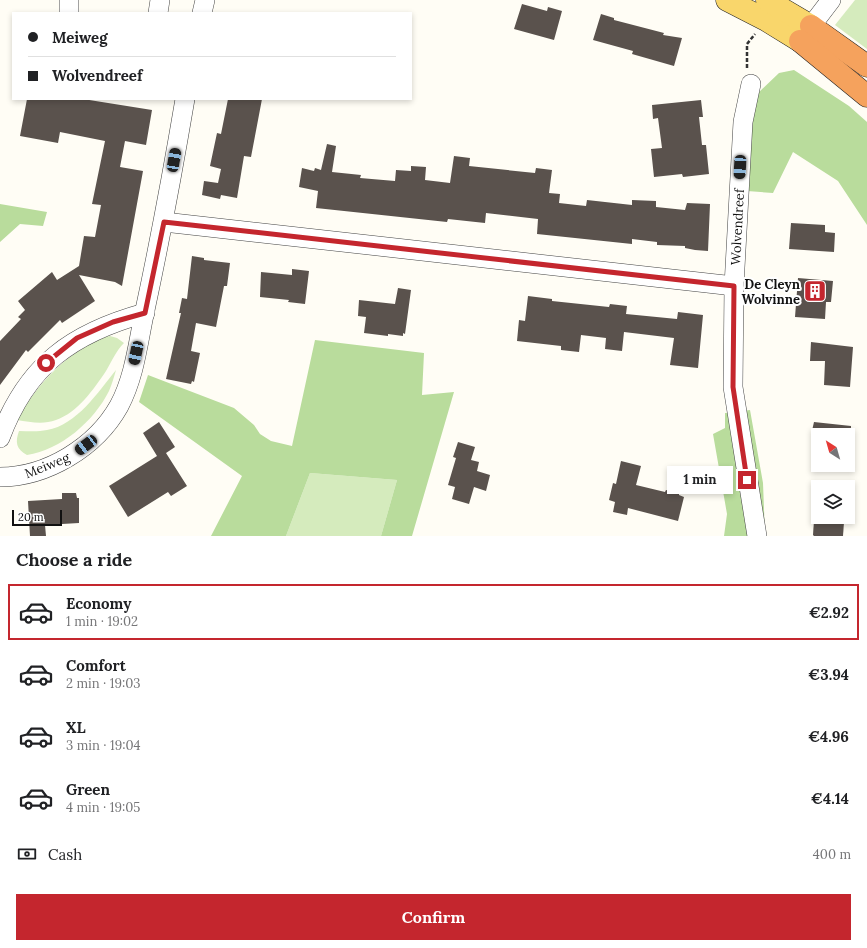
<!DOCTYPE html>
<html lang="en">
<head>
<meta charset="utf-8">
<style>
	:root { --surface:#fff; --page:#f6f6f6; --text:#202124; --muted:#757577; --line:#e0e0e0; --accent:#c4262e }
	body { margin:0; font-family:Lora,serif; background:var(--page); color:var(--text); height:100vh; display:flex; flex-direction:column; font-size:15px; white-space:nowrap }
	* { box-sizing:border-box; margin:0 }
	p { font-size:13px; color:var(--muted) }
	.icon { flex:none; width:22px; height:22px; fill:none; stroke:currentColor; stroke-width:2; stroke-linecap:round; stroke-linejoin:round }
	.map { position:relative; height:536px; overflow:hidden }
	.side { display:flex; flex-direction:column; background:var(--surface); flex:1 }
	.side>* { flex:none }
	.hud { position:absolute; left:12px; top:12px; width:400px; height:88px; border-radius:0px; box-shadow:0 2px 6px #0003; display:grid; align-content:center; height:88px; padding:0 16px; background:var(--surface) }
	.needle { width:26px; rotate:323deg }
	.tools { position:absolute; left:811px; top:428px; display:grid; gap:8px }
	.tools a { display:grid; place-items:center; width:44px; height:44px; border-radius:0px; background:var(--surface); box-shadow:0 2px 6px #0003; font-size:20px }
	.scale { position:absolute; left:12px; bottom:10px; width:50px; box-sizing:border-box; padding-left:4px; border:2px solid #111; border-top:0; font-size:11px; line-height:14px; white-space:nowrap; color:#111; -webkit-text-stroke:3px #fff; paint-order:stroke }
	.end { position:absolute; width:18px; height:18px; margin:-9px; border:5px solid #c4262e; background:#fff; box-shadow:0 0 0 2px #fff }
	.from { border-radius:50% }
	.bubble { position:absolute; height:28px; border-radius:0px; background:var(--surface); box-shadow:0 2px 6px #0003; font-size:13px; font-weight:800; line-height:28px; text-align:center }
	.car { position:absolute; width:12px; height:24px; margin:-12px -6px; border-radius:5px; box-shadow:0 0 3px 1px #0007; background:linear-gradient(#222 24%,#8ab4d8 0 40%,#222 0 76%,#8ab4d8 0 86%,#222 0) }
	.hud b { display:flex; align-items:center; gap:14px; height:38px; font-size:15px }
	.hud b+b { border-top:1px solid var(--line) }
	.hud i { width:10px; height:10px; background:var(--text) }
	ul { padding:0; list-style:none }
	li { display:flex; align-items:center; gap:12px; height:56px; margin:0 8px 6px; padding:0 8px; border:2px solid transparent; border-radius:0px }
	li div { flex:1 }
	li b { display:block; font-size:15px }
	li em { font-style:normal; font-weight:800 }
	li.active { border-color:var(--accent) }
	li>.icon { width:36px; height:36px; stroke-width:1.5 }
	h2 { padding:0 16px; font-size:18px; line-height:48px }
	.pay { display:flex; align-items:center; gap:10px; height:44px; padding:0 16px; font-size:15px }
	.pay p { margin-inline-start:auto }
	.cta { display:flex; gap:8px; margin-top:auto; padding:8px 16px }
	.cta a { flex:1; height:46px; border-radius:0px; background:var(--accent); color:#fff; font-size:16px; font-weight:800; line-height:46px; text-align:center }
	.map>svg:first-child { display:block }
	.green { fill:#d5ebbd }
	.forest { fill:#b9dc9c }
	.building { fill:#5a524d }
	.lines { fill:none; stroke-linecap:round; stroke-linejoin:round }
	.minor-casing { stroke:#444; stroke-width:20 }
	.major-casing { stroke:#222; stroke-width:23 }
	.highway-casing { stroke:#222; stroke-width:23 }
	.path { stroke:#333; stroke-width:2.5; stroke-dasharray:4 2; stroke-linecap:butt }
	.minor { stroke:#fff; stroke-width:19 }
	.major { stroke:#f9d66b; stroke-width:22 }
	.highway { stroke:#f5a25d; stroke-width:22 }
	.route { stroke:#c4262e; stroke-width:5 }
	.labels { text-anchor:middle; stroke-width:4; stroke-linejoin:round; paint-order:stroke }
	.street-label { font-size:13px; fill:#111; stroke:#fff }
	.poi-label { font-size:13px; font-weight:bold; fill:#111; stroke:#fff; text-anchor:end }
</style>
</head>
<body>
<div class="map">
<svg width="867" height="536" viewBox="0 0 867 536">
	<rect width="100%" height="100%" fill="#fffdf5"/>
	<!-- green -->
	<g class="green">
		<polygon points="855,0 867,0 867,49 835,25"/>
		<path d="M110 336 117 338 124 343C116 351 112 361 106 371 94 389 77 413 56 420 43 425 30 422 17 420 34 390 55 365 85 347 93 341 99 337 110 336Z"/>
		<path d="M116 370C114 377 112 384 109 391 94 421 61 450 27 455 16 449 15 442 19 431 28 431 38 432 47 430 77 425 98 392 116 370Z"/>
		<polygon points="310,473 397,480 381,536 286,536"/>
	</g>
	<!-- forest -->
	<g class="forest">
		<polygon points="794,70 849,106 867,122 867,225 838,181 793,152 773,193 747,191 751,123 757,94 779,73"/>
		<polygon points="0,204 47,212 43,226 20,224 0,242"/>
		<polygon points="315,340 424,353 422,395 454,392 412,536 381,536 397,480 310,473 286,536 211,536 242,476 139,402 148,375 234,408 254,425 260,434 271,441 292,446"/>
		<polygon points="750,410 763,483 765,536 724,536 727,514 713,434 725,428 725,413"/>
	</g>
	<!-- building -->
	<g class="building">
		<polygon points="522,4 547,11 548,7 562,11 554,40 514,29"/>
		<polygon points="601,14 614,18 614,20 664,33 663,35 682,38 674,66 632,54 633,51 593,40"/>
		<polygon points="27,99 83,99 152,110 146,145 125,141 120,167 143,171 122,286 115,282 79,275 95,301 62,323 60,320 28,352 26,350 0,385 0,341 21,319 18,317 25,310 18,301 52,272 57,280 79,266 84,236 95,237 101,205 92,204 105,141 60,132 58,143 20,136"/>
		<polygon points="228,99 262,99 251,157 244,156 237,198 221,195 220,199 202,195 204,181 218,183 221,169 210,166 217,133 221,134"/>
		<polygon points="701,100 703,117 699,117 702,145 706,145 709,174 683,177 682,174 654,177 651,149 662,148 658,118 653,119 652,105"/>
		<polygon points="327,144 336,146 332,172 361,175 360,178 395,181 396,170 411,171 411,166 426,167 425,180 450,183 454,156 470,158 469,166 535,173 536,168 552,170 549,193 560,194 559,203 586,206 587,200 632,205 632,200 656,201 656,207 685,210 687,203 710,204 708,251 695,250 685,248 685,246 657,245 657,242 632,239 632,244 537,234 538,219 486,213 485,223 448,219 447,222 316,208 318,191 299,187 302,168 314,171 315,168 321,170"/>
		<polygon points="791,223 825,225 825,232 835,233 834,252 789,249"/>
		<polygon points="192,256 204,258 204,260 230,263 227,286 224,286 216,327 196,323 191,351 200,353 194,382 192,381 191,384 166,379 181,313 179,313 182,298 187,299"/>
		<polygon points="292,269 309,271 305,304 288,302 289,300 260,297 261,272 292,275"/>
		<polygon points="798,278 833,281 831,302 826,302 825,319 795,317"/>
		<polygon points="398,288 411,290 405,334 403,333 403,336 388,334 388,336 364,333 366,317 358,316 359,300 395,304"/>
		<polygon points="528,296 552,299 552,301 609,307 610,304 627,306 626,314 677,319 678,312 703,315 698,368 670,365 674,338 624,332 622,351 605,349 606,338 581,335 579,352 561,350 561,346 517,341 519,320 525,321"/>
		<polygon points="811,342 853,347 850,387 824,385 825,361 810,361"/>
		<polygon points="159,422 175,447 166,453 187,486 171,496 168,492 128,517 109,486 157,456 143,433"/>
		<polygon points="814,422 851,426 851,435 811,435"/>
		<polygon points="458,442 475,447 471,460 479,462 477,471 490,475 486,491 474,487 469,504 452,499 455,487 448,485 456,458 453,457"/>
		<polygon points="621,461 641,466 636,485 665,492 666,490 679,493 679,495 684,497 678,521 628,508 627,515 613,512 615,502 609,500 613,483 616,484"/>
		<polygon points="62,493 76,493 77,498 79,498 79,523 45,525 46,536 30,536 28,501 62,499"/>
		<polygon points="814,520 844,522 843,536 814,536 813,535"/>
	</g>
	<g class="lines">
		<!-- minor casing -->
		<g class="minor-casing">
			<g id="minor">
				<polyline points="69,13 69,0"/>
				<polyline points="158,13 160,0"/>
				<polyline points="202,13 205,0"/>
				<polyline points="802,38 831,0"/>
				<polyline points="751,84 743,122 734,286 733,387 757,536"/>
				<polyline points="164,222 734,286"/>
				<path d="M0 438C27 365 72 333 145 313"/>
				<path d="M0 477C47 477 96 447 119 406 135 376 138 342 145 310 160 240 173 170 185 99"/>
			</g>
		</g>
		<!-- major casing -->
		<g class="major-casing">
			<g id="major">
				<polyline points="727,0 766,20 800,41"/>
				<polyline points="767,0 811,26"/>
			</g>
		</g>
		<!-- highway casing -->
		<g class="highway-casing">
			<g id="highway">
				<polyline points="811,26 867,66"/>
				<polyline points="800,41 867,96"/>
			</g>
		</g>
		<!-- path -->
		<polyline class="path" points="747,68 747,44 755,34"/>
		<!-- minor -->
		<use href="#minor" class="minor"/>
		<!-- major -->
		<use href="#major" class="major"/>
		<!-- highway -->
		<use href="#highway" class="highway"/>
	</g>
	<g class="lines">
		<!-- route -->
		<polyline class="route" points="46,363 77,338 113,322 145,313 164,222 734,286 733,387 747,480"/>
	</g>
	<!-- icons -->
	<defs>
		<g id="building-square" transform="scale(1.15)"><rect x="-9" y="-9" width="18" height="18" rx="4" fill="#c4262e" stroke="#fff"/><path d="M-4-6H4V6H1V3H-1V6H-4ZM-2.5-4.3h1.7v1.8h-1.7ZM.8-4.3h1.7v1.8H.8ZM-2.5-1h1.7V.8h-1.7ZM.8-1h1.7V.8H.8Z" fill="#fff"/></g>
	</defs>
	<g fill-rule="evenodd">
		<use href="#building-square" x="815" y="291"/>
	</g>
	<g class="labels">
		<!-- street labels -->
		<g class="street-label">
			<text transform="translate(737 227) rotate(-87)" y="5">Wolvendreef</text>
			<text transform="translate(47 465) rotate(-22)" y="5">Meiweg</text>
		</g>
		<!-- poi labels -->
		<g class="poi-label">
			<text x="800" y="289">De Cleyn<tspan x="800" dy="15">Wolvinne</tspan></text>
		</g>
	</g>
</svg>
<div class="tools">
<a><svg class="needle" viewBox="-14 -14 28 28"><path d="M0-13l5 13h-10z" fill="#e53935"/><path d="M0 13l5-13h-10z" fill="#757577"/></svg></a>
<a><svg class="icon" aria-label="layers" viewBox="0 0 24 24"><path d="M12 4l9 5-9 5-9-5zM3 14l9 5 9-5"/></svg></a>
</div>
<div class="scale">20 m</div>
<i class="end from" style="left:46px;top:363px"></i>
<i class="end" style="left:747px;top:480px"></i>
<div class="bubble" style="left:667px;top:466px;width:66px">1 min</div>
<i class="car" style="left:174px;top:160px;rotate:10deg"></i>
<i class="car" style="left:740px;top:167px;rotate:183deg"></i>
<i class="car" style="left:136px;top:353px;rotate:192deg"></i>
<i class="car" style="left:86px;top:445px;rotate:233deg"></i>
<div class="hud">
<b><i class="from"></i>Meiweg</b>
<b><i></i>Wolvendreef</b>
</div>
</div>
<section class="side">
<h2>Choose a ride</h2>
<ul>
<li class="active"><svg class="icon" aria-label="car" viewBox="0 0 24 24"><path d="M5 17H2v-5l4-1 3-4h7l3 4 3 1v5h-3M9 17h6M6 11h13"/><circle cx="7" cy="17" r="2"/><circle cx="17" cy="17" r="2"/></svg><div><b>Economy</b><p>1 min · 19:02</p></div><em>€2.92</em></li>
<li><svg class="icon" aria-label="car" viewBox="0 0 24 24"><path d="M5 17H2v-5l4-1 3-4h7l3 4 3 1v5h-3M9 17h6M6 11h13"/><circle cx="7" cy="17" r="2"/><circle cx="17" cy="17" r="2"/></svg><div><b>Comfort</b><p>2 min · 19:03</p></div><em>€3.94</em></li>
<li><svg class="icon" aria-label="car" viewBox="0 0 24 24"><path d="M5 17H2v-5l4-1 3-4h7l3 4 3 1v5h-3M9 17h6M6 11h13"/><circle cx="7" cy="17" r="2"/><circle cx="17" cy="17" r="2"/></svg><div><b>XL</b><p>3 min · 19:04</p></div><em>€4.96</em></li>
<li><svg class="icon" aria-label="car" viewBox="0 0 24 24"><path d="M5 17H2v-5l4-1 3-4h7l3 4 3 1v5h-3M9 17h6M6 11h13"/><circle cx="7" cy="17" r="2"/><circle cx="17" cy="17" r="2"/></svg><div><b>Green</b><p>4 min · 19:05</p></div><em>€4.14</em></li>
</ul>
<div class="pay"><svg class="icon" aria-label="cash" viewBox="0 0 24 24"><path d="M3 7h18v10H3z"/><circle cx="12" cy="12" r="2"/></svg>Cash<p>400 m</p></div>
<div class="cta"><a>Confirm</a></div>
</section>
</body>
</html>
